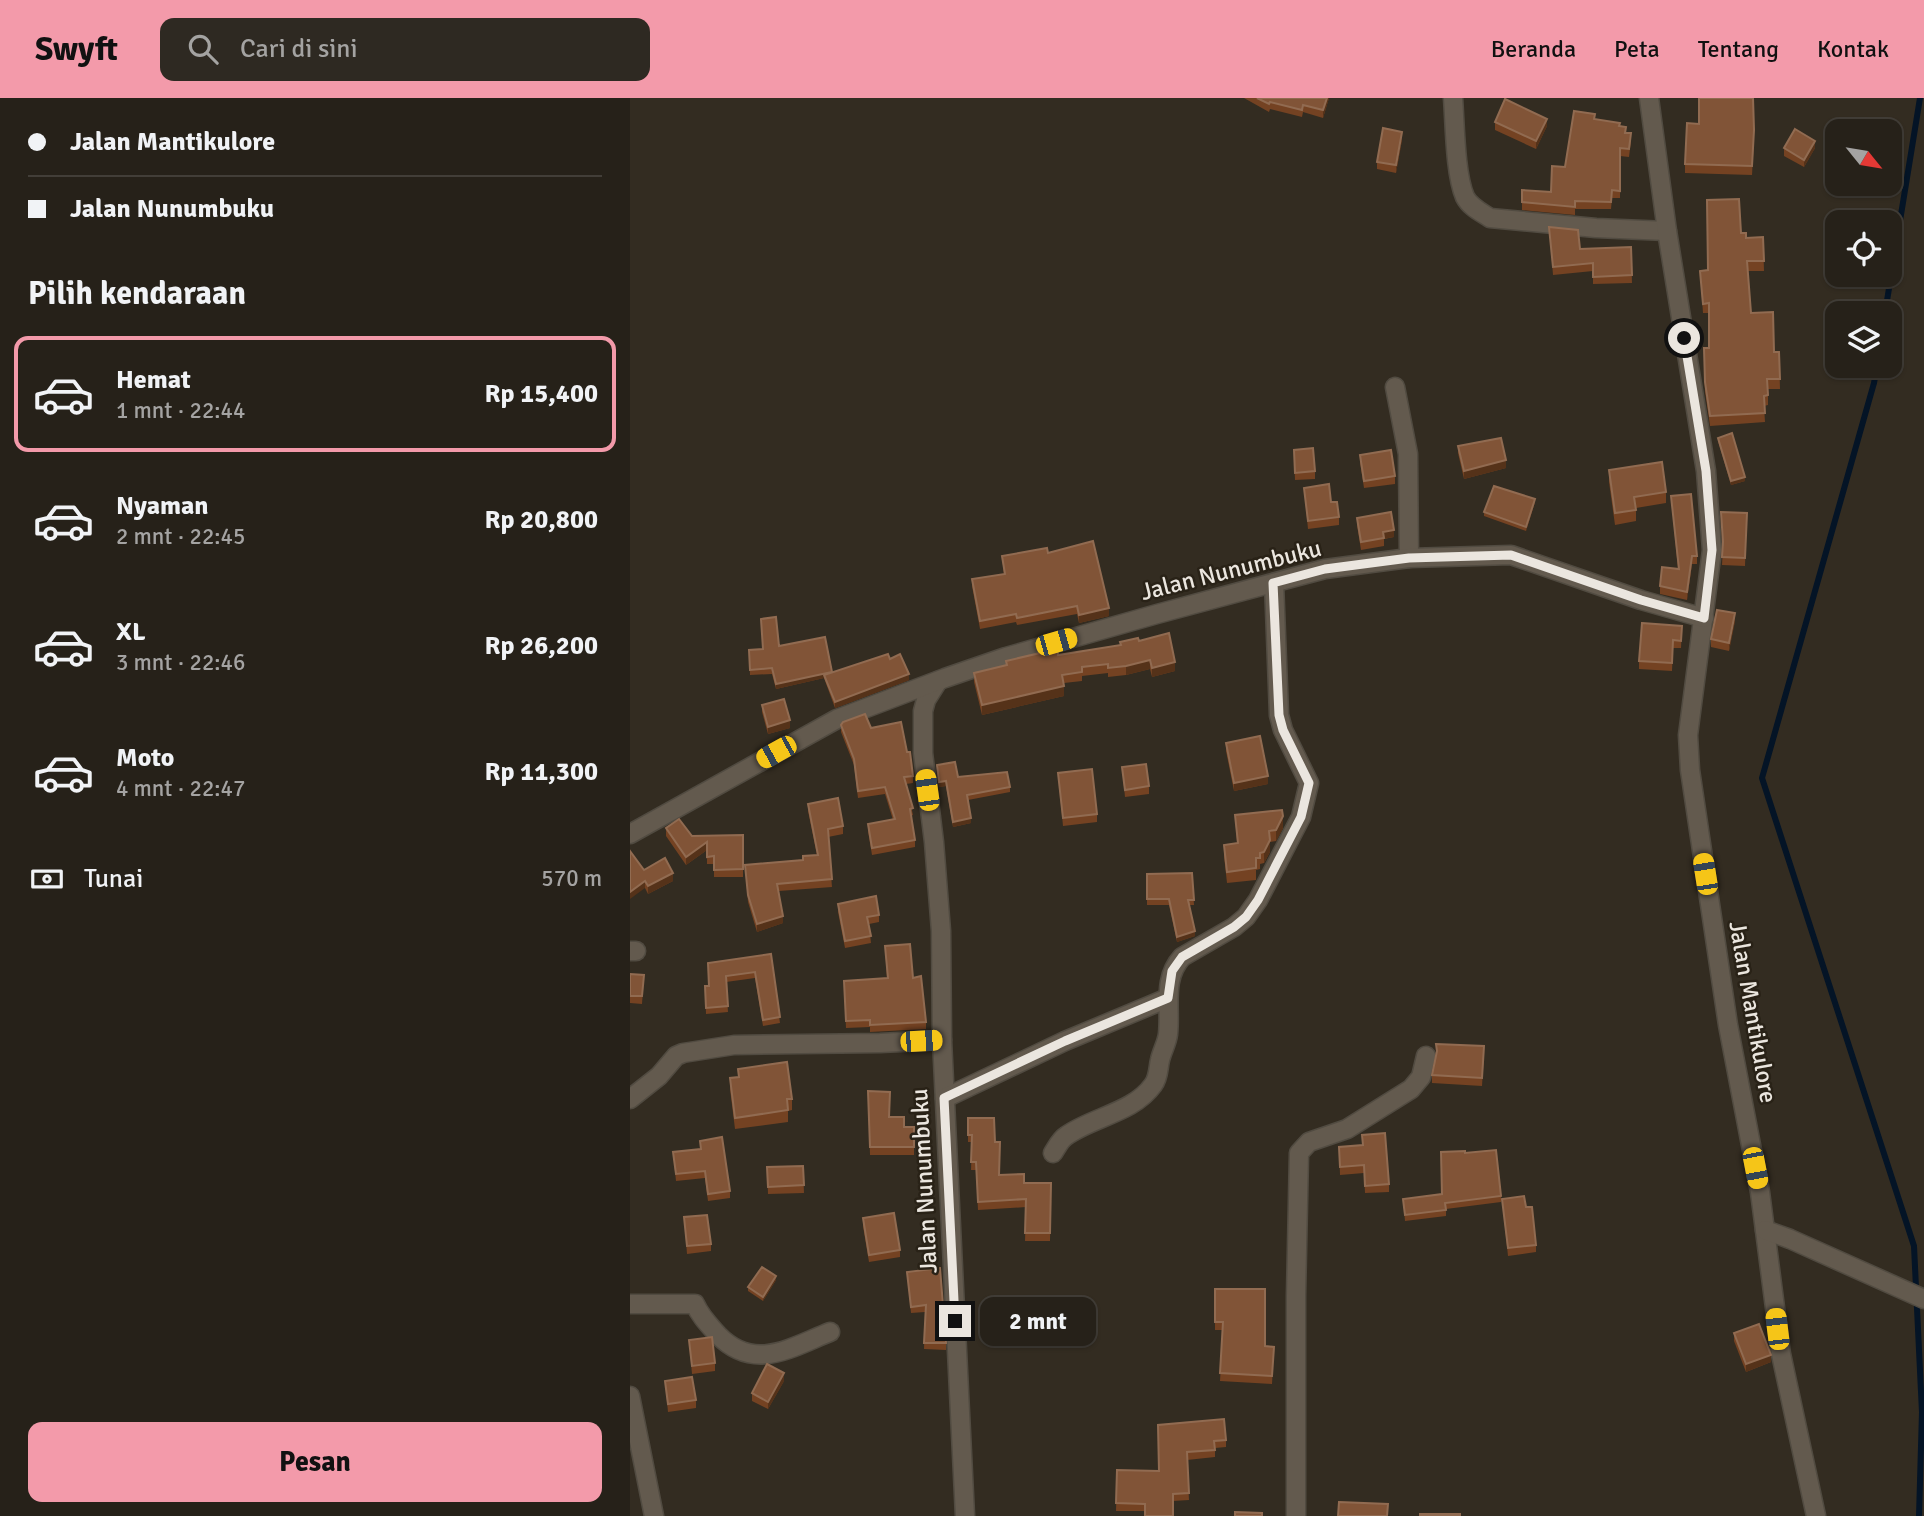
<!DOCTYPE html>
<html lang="id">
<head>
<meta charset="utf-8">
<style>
	:root { --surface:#262119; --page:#2e2922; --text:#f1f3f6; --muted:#a4a3a2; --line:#423e38; --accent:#f39aaa }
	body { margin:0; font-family:Signika,sans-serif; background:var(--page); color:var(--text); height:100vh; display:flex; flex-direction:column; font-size:26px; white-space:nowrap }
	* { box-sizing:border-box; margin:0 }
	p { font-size:23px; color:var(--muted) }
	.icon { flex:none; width:38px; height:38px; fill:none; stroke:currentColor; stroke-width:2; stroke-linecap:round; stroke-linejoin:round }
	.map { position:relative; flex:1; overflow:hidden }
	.panel { display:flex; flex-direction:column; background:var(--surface); width:630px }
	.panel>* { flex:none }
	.hud { display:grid; align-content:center; height:154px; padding:0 28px; background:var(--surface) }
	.needle { width:46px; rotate:120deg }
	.tools { position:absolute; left:1195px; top:21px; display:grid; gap:14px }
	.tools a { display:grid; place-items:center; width:77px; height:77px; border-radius:14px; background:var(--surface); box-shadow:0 2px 5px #0004,0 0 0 2px var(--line); font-size:35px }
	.end { position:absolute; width:32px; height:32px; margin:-16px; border:9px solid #ebe6df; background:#111; box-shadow:0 0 0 4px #111 }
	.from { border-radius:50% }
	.bubble { position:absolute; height:49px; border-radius:14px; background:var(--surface); box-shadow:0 2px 5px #0004,0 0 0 2px var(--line); font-size:23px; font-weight:800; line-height:49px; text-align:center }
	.car { position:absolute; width:21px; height:42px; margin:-21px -10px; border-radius:9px; box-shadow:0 0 5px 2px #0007; background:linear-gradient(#f5c518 24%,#345 0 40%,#f5c518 0 76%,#345 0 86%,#f5c518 0) }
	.hud b { display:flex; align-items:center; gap:24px; height:66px; font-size:26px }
	.hud b+b { border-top:2px solid var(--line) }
	.hud i { width:18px; height:18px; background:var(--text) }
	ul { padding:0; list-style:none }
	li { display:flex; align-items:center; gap:21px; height:116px; margin:0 14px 10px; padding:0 14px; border:4px solid transparent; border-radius:14px }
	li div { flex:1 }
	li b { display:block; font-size:26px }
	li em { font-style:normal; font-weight:800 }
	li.current { border-color:var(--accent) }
	li>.icon { width:63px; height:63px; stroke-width:1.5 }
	h2 { padding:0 28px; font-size:32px; line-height:84px }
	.pay { display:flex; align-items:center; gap:18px; height:77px; padding:0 28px; font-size:26px }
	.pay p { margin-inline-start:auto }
	.button { display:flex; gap:14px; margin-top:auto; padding:14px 28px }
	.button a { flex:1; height:80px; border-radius:14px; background:var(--accent); color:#111; font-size:28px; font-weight:800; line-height:80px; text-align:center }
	header { display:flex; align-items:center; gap:42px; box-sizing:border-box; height:98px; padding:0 35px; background:var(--accent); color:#111 }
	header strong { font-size:33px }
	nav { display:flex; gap:38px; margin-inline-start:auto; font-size:24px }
	.search { width:490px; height:63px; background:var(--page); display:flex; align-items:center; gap:18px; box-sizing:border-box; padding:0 24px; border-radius:14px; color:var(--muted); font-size:26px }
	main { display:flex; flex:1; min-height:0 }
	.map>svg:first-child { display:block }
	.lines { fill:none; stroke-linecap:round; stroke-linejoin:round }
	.stream { stroke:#041426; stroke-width:6 }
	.street-casing { stroke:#514b41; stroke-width:21 }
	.street { stroke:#635a4e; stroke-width:18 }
	.wall { fill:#744222 }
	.shaded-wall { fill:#553219 }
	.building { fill:#815437; stroke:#916b51; stroke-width:2 }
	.route { stroke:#ebe6df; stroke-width:9 }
	.labels { text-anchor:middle; stroke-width:5; stroke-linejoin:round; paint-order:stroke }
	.street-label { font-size:24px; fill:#ebe6df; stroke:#292217 }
</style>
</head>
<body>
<header>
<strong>Swyft</strong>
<div class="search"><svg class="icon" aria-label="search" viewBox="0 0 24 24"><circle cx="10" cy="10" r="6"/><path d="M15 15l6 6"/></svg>Cari di sini</div>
<nav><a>Beranda</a><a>Peta</a><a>Tentang</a><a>Kontak</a></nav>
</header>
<main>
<section class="panel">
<div class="hud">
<b><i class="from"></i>Jalan Mantikulore</b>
<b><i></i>Jalan Nunumbuku</b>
</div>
<h2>Pilih kendaraan</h2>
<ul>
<li class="current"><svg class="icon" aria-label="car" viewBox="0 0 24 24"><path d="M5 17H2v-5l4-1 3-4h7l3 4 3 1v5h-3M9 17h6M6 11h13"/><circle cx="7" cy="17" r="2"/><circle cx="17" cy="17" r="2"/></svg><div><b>Hemat</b><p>1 mnt · 22:44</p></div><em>Rp 15,400</em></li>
<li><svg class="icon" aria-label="car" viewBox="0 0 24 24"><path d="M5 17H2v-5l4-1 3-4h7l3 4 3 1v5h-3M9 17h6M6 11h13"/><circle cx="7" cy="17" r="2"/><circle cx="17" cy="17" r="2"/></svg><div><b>Nyaman</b><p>2 mnt · 22:45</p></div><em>Rp 20,800</em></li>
<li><svg class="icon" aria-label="car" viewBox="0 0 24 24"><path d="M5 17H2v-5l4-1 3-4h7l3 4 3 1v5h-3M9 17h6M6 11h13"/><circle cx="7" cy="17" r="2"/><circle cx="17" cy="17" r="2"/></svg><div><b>XL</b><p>3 mnt · 22:46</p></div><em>Rp 26,200</em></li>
<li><svg class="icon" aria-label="car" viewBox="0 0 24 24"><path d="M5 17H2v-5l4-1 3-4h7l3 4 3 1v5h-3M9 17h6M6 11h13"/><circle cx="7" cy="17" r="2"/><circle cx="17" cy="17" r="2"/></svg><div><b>Moto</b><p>4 mnt · 22:47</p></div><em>Rp 11,300</em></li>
</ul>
<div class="pay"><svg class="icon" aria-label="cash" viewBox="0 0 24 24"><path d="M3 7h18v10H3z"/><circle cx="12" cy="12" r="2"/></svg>Tunai<p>570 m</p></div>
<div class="button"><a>Pesan</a></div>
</section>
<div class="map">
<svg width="1294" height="1418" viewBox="0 0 1294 1418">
	<rect width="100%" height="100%" fill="#332c21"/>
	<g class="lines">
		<!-- stream -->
		<g class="stream">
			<polyline points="1255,215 1290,0"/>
			<polyline points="1247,268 1244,285 1132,680 1284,1148 1292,1314 1289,1418"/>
		</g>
		<!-- street casing -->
		<g class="street-casing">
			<g id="street">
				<path d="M823 0C825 26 825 76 835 99 840 109 851 114 860 120L966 130 1037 133"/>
				<polyline points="1019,0 1037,133 1076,373 1082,452 1058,637 1060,672 1098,927 1130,1094 1151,1256 1186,1418"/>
				<polyline points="765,289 778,356 779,460"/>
				<polyline points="308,583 296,602 293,613 293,655 304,744 311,833 312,942 335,1418"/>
				<polyline points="0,736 207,621 315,580 376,559 527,516 695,471 779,460 881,457 1011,502 1074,520"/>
				<polyline points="0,853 6,853"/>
				<polyline points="315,1000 435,943 538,900"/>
				<polyline points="0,1001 29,978 46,958 53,955 104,947 250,945 312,942"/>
				<path d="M423 1055C427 1049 430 1042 436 1038 462 1019 503 1015 523 987 529 979 528 970 530 962 532 953 537 945 538 936 541 909 532 881 552 859L604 829 616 819 628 802 671 719 679 685 653 632 649 617 644 485"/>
				<polyline points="1135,1132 1160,1141 1294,1201"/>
				<path d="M0 1206H65C70 1218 79 1227 88 1237 124 1274 160 1250 200 1234"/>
				<polyline points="0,1298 24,1418"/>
				<polyline points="666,1418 666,1198 669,1055 679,1044 717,1031 781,991 791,979 796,958"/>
			</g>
		</g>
		<!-- street -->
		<use href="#street" class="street"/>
	</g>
	<!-- wall -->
	<g class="wall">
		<polygon points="614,0 699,0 693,20 673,14 672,19 640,11 639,14"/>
		<polygon points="965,22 990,28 996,35 1001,43 999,59 990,58 990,100 982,100 981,111 945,111 945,117 892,112 892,92 921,94 935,69"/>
		<polygon points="865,24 917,28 906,51 865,32"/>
		<polygon points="1069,26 1124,41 1122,77 1055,75 1055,66"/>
		<polygon points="772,42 766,75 747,71 747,64"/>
		<polygon points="1154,50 1185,50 1174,69 1154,58"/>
		<polygon points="919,129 950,151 1001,149 1002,185 963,186 963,173 923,177"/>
		<polygon points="1111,135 1116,140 1133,139 1134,173 1118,173 1121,215 1144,254 1149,254 1150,291 1138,291 1138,307 1134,308 1135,324 1080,328 1075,293 1074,260 1079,250 1079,215 1073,215 1070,173 1078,172"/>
		<polygon points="1088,340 1115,383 1101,387 1088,343"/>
		<polygon points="828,348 876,370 834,381 828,355"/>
		<polygon points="730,357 765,378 765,386 734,390 730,364"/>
		<polygon points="664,359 685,373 685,381 665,382"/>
		<polygon points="979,372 1036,394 1036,405 1006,410 1006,423 985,427 979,384"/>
		<polygon points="674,390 701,404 709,419 709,427 678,431"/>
		<polygon points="1041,398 1067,458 1067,466 1062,466 1057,502 1030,496 1030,488 1048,471"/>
		<polygon points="905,404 896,433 854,418 854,414"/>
		<polygon points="1091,414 1117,415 1115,468 1092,467 1093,447"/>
		<polygon points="727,420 764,439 754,441 754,448 731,452 727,427"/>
		<polygon points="418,455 479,518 449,525 447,516 387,527 386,524 350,531 342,488 342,481 374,477 372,458"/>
		<polygon points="1105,523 1099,553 1081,549 1081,541"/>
		<polygon points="1052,528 1051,550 1043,550 1042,573 1009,571 1009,563"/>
		<polygon points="509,543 545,573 522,579 520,571 496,577 478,579 478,575 452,578 452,583 434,585 434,598 352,617 344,584 344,575 376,567 376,563 428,557 490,548 490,544"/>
		<polygon points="149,548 202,574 260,561 279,582 205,610 194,580 146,591 142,576 120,577 119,552 133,551"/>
		<polygon points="132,607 160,630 138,636 132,614"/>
		<polygon points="211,627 241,630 283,678 283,685 276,686 283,717 281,718 285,742 285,749 242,757 238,733 238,726 263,722 255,696 228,700 224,667 211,634"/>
		<polygon points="596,645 638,686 604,693 596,653"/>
		<polygon points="307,667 328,679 380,689 380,694 338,702 341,725 323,729 316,688 309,689"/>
		<polygon points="492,669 519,688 519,696 495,699"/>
		<polygon points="428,675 467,716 467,724 433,728"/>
		<polygon points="178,706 213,728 213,736 198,739 202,789 149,793 153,825 127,834 118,804 115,767 173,762 187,757 178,713"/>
		<polygon points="605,717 653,730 646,743 640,744 640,754 634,765 630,766 630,771 626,772 626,782 597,785 594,758 594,747 607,745"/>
		<polygon points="36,730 62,738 113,737 113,779 84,779 84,766 77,766 77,752 56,767 36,738"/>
		<polygon points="14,772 43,783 18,796 15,790"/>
		<polygon points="562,775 564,807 559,807 565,838 547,844 539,807 517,807 517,776"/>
		<polygon points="208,806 249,817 249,824 239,826 241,845 215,850 208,814"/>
		<polygon points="255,848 283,880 296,924 296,931 240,934 240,929 216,930 214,883 257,881"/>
		<polygon points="141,856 150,925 133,928 125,880 96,884 98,914 76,916 75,888 79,888 78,865"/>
		<polygon points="0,876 14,877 12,906 0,905"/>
		<polygon points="806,946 854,956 852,988 802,985 802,977 806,956"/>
		<polygon points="108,971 162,1001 162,1012 158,1013 158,1024 105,1031 100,991 100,980 108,979"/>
		<polygon points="238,993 259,1019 274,1029 284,1029 284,1057 240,1057"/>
		<polygon points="338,1020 365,1044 370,1077 394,1085 421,1085 420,1143 395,1143 396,1109 348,1112 346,1072 341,1072 342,1044 338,1044"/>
		<polygon points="70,1043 100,1093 100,1100 78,1103 75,1080 46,1083 43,1054 70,1051"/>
		<polygon points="709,1049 759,1086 759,1094 735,1095 734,1075 710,1077"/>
		<polygon points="835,1055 871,1098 871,1104 816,1111 816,1118 775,1123 773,1101 812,1096"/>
		<polygon points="173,1068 174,1095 138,1096 137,1069"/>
		<polygon points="872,1101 896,1109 906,1147 906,1154 878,1158"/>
		<polygon points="54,1119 81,1146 81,1153 57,1156"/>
		<polygon points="233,1120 270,1152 270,1159 239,1164 233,1128"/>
		<polygon points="277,1174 316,1245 316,1252 294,1251 295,1214 281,1215"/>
		<polygon points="146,1182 133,1203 118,1193 118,1189"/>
		<polygon points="585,1191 635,1248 644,1249 642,1286 590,1283 593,1232 585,1232"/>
		<polygon points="1104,1235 1141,1264 1116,1274 1104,1243"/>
		<polygon points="59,1242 85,1265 85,1273 62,1276"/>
		<polygon points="35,1283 66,1302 66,1310 38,1314"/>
		<polygon points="154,1283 138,1311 122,1303 122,1295"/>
		<polygon points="528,1327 596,1342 596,1349 585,1350 585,1359 557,1362 559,1402 543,1403 515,1413 486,1413 487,1372 529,1373"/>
	</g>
	<!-- shaded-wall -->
	<g class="shaded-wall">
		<polygon points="697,0 699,0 693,20 693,12"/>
		<polygon points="917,21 917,28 906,51 906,43"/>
		<polygon points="772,34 772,42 766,75 766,67"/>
		<polygon points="1185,43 1185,50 1174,69 1174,62"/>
		<polygon points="876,362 876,370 834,381 834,373"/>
		<polygon points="1115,379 1115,383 1101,387 1101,383"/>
		<polygon points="905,401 905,404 896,433 896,429"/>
		<polygon points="764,432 764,439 753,441 753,434"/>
		<polygon points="1062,458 1062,466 1057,502 1057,494"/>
		<polygon points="479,510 479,518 449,525 449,517"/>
		<polygon points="1105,515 1105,523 1099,553 1099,545"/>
		<polygon points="520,562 520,571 496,577 496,568"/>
		<polygon points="545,564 545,573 522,579 522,570"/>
		<polygon points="202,574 196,580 194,577 194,580 146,591 146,586"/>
		<polygon points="279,576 279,582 205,610 205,604"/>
		<polygon points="434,588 434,598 352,617 352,607"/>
		<polygon points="160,622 160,630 138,636 138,629"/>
		<polygon points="638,678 638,686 604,693 604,685"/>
		<polygon points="316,683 316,688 309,689 309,684"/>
		<polygon points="653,718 653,730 646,743 646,732"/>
		<polygon points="341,720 341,725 323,729 323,724"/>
		<polygon points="640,742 640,754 634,765 634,754"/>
		<polygon points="77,744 77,752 56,767 56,759"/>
		<polygon points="43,775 43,783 18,796 18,788"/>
		<polygon points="15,783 15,790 0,801 0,794"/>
		<polygon points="153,818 153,825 127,834 127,826"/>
		<polygon points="565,833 565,838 547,844 547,839"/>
		<polygon points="146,1178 146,1182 133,1203 133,1199"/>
		<polygon points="1141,1257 1141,1264 1116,1274 1116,1266"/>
		<polygon points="154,1275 154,1283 138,1311 138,1304"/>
	</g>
	<!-- building -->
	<g class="building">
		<polygon points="627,0 697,0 693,12 673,7 672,12 640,4 639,6"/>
		<polygon points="1069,0 1123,0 1124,32 1122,68 1055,66 1057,25 1069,26"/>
		<polygon points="875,1 917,21 906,43 865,24"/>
		<polygon points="944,13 965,16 964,21 990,25 989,28 996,29 995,35 1001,35 999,51 990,50 990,93 982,92 981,104 945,103 945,109 892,104 892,92 921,94 922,68 935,69"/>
		<polygon points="753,30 772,34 766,67 747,64"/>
		<polygon points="1165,31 1185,43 1174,62 1154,50"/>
		<polygon points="1109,101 1111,135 1116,135 1116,140 1133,139 1134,163 1117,163 1121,215 1143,214 1144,254 1149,254 1150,281 1137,281 1138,297 1134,298 1135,315 1080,318 1075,284 1074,250 1079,250 1079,205 1073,206 1070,173 1078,172 1077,102"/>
		<polygon points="919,129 948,132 950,151 1001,149 1002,177 963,179 963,165 923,169"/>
		<polygon points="1102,335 1115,379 1101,383 1088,340"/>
		<polygon points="871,340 876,362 834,373 828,348"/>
		<polygon points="683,350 685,373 665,375 664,352"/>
		<polygon points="761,352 765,378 734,383 730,357"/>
		<polygon points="1032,364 1036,394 1004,399 1006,412 985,415 979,372"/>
		<polygon points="699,386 701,404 707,404 709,419 678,423 674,390"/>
		<polygon points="864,388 905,401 896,429 854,414"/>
		<polygon points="1061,396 1067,458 1062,458 1057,494 1030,488 1032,469 1049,471 1041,398"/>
		<polygon points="761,414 764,432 753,434 754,440 731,444 727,420"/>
		<polygon points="1091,414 1117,415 1115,460 1092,459 1093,444"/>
		<polygon points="463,443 479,510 449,517 447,508 387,520 386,516 350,523 342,481 375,476 372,458 417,450 418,455"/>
		<polygon points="1087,512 1105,515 1099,545 1081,541"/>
		<polygon points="146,519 149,548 195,539 202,574 146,586 142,570 120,572 119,552 133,551 131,521"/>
		<polygon points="1012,525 1052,528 1051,543 1043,542 1042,565 1009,563"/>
		<polygon points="539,535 545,564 522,570 520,562 496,568 478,570 478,566 452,569 452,574 432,577 434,588 352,607 344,575 377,567 376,563 427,551 428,557 491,547 490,544 508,540 509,543"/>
		<polygon points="258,556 260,561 270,556 279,576 205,604 194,577"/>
		<polygon points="154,601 160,622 138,629 132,607"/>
		<polygon points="235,616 241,630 271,624 277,654 280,654 283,678 274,679 283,710 280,711 285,742 242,750 238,726 265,721 255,689 228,693 224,661 211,627 213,624"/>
		<polygon points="630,638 638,678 604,685 596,645"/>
		<polygon points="325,664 328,679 377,674 380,689 337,697 341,720 323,724 316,683 309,684 307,667"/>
		<polygon points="516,666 519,688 495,692 492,669"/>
		<polygon points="462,671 467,716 433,720 428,675"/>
		<polygon points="208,700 213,728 198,731 202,781 147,786 153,818 127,826 118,797 115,767 173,762 173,758 188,757 178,706"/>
		<polygon points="652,712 653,718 646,732 639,733 640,742 634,754 630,755 630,760 626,760 626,770 597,774 594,747 608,745 605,717"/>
		<polygon points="49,721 62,738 113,737 113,771 84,772 84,758 77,759 77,744 56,759 36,730"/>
		<polygon points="0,753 14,772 35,760 43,775 18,788 15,783 0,794"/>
		<polygon points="562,775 564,802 558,802 565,833 547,839 539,801 517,801 517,776"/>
		<polygon points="246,798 249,817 237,819 241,838 215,843 208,806"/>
		<polygon points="280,846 283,880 291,878 296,924 240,927 240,922 216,923 214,883 258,880 255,848"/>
		<polygon points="141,856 150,919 133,922 125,874 96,878 98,908 76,910 75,888 79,888 78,865"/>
		<polygon points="0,876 14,877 12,898 0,898"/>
		<polygon points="806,946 854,948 852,980 802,977 807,953"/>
		<polygon points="157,964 162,1001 157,1001 158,1012 105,1020 100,980 109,979 108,971"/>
		<polygon points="238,993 260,994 259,1019 274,1019 274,1029 284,1029 284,1049 240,1049"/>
		<polygon points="338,1020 364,1020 365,1044 370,1044 369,1077 394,1076 394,1085 421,1085 420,1135 395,1135 396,1101 348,1104 346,1064 341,1064 342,1037 338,1037"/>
		<polygon points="755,1035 759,1086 735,1088 734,1067 710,1069 709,1049 733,1047 732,1037"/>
		<polygon points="92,1039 100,1093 78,1096 75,1073 46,1076 43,1054 71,1051 70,1043"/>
		<polygon points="866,1052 871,1098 815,1105 816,1112 775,1117 773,1101 812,1096 811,1054 835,1053 835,1055"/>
		<polygon points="173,1068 174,1087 138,1089 137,1069"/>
		<polygon points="894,1098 896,1109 902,1109 906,1147 878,1150 872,1101"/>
		<polygon points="264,1115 270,1152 239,1157 233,1120"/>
		<polygon points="77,1117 81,1146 57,1148 54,1119"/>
		<polygon points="132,1169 146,1178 133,1199 118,1189"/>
		<polygon points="310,1170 316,1245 294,1245 296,1207 281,1209 277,1174"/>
		<polygon points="585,1191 635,1191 635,1248 644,1249 642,1278 590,1275 593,1224 585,1224"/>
		<polygon points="1129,1226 1141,1257 1116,1266 1104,1235"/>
		<polygon points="82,1239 85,1265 62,1268 59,1242"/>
		<polygon points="137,1266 154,1275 138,1304 122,1295"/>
		<polygon points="62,1279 66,1302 38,1306 35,1283"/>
		<polygon points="594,1321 596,1342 584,1343 585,1352 557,1354 559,1395 543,1396 543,1418 515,1418 515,1406 486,1405 487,1372 529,1373 528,1327"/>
		<polygon points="709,1404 758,1406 757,1418 708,1418"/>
		<polygon points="605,1414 632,1415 632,1418 605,1418"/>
		<rect x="790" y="1416" width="40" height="2"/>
	</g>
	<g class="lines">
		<!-- route -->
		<polyline class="route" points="325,1223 314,1000 435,943 538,900 542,873 552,859 604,829 616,819 628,802 671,719 679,685 653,632 649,617 643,485 695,471 779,460 881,457 1011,502 1074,520 1082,452 1076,373 1054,240"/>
	</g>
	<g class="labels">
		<!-- street labels -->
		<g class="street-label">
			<text transform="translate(601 472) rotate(-14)" y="8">Jalan Nunumbuku</text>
			<text transform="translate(1123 914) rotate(80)" y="8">Jalan Mantikulore</text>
			<text transform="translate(294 1083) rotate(-93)" y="8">Jalan Nunumbuku</text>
		</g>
	</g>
</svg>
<div class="tools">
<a><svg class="needle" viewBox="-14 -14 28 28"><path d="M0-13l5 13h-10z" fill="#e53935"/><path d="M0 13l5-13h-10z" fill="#a4a3a2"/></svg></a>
<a><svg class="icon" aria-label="locate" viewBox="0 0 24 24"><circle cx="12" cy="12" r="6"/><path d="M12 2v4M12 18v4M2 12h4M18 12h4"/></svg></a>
<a><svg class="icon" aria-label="layers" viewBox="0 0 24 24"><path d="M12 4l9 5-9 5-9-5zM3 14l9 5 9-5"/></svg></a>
</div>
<i class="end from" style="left:1054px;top:240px"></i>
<i class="end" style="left:325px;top:1223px"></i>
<div class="bubble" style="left:350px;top:1199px;width:116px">2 mnt</div>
<i class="car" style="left:426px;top:544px;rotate:74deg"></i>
<i class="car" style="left:146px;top:654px;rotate:241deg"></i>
<i class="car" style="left:297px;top:692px;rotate:352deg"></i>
<i class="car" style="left:1075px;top:776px;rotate:351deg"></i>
<i class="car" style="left:291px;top:943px;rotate:87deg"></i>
<i class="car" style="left:1125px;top:1070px;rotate:169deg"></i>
<i class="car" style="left:1147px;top:1231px;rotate:353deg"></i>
</div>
</main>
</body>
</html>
